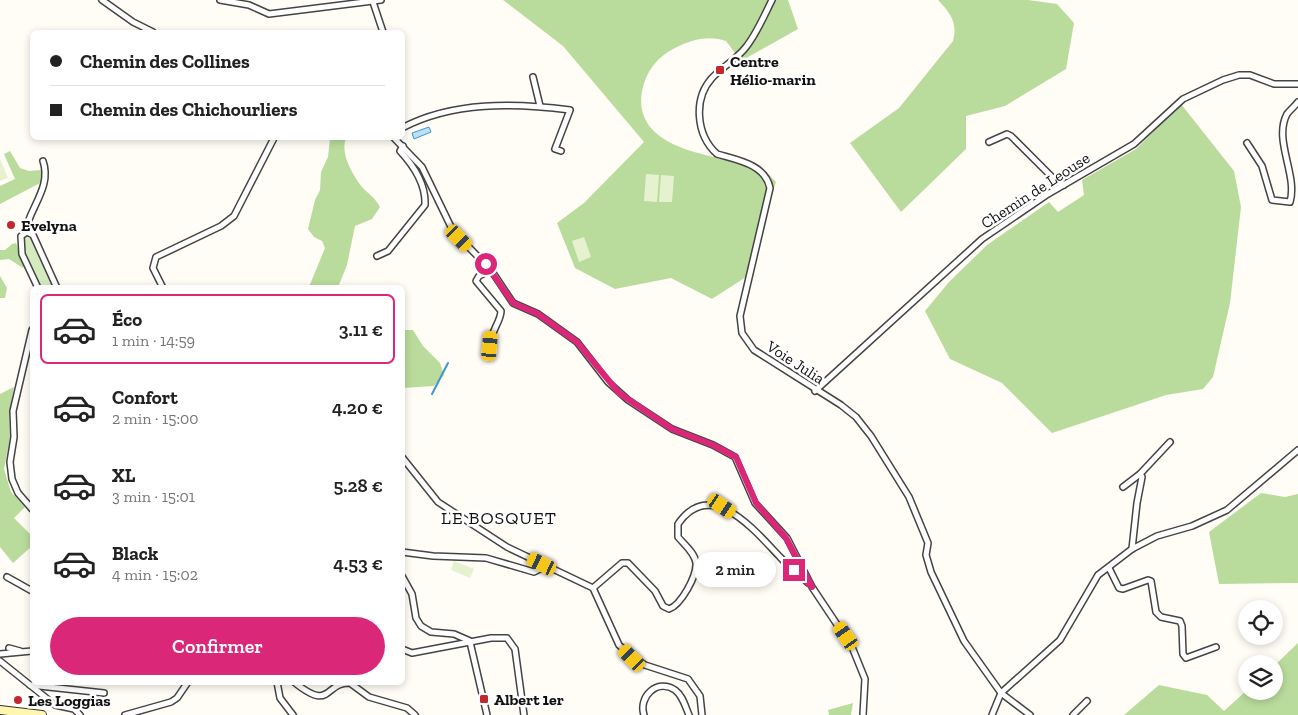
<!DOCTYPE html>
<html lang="fr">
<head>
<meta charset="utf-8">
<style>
	:root { --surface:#fff; --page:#f2f2f2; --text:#222; --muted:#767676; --line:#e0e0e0; --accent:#db2777 }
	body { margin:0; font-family:"Zilla Slab",serif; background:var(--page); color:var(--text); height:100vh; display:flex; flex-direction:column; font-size:19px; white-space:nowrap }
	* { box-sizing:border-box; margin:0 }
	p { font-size:16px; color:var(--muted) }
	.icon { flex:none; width:28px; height:28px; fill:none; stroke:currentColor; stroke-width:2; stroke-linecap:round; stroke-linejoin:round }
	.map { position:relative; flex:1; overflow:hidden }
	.drawer { position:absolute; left:30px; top:285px; width:375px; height:400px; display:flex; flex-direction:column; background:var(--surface); border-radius:8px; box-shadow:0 2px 8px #0003 }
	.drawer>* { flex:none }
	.top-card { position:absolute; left:30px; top:30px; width:375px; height:110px; border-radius:8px; box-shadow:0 2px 8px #0003; display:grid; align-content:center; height:110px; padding:0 20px; background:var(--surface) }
	.buttons { position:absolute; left:1238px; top:600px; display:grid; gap:10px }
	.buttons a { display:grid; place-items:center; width:45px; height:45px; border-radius:50%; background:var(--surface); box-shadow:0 2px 8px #0003; font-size:25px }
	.end { position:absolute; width:22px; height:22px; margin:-11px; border:6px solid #db2777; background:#fff; box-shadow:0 0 0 2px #fff }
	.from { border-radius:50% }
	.bubble { position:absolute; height:35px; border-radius:18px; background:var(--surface); box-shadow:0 2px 8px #0003; font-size:16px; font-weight:600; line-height:35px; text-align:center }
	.car { position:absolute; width:15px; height:30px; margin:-15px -8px; border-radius:6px; box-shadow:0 0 4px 1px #0007; background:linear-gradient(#f5c518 24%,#345 0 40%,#f5c518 0 76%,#345 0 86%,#f5c518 0) }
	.top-card b { display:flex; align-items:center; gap:18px; height:48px; font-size:19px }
	.top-card b+b { border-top:1px solid var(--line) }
	.top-card i { width:12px; height:12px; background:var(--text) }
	ul { padding:9px 0 0; list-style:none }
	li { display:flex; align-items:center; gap:15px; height:70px; margin:0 10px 8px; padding:0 10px; border:2px solid transparent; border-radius:8px }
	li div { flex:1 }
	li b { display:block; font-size:19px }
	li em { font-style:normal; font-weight:600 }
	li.selected { border-color:var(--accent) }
	li>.icon { width:45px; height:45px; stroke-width:1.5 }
	.button { display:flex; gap:10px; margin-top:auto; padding:10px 20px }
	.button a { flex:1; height:58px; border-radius:30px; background:var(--accent); color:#fff; font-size:20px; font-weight:600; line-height:58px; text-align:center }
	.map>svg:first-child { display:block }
	.green { fill:#d5ebbd }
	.forest { fill:#b9dc9c }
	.pitch { fill:#e6f2cf }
	.water { fill:#b9e0f7; stroke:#3f96cf }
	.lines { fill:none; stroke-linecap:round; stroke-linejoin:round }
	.stream { stroke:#3f96cf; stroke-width:2 }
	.street-casing { stroke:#444; stroke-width:8 }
	.secondary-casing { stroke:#333; stroke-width:10 }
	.street { stroke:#fff; stroke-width:5 }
	.secondary { stroke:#fff6b0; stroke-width:8 }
	.route { stroke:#db2777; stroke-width:6 }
	.poi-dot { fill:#c4262e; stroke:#fff; stroke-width:2 }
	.labels { text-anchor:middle; stroke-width:5; stroke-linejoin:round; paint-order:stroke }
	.poi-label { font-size:16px; font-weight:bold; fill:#111; stroke:#fff; text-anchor:start }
	.street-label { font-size:16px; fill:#111; stroke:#fff }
	.neighbourhood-label { font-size:18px; letter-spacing:1px; fill:#111; stroke:#fff }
</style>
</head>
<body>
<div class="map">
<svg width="1298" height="715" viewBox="0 0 1298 715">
	<rect width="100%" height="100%" fill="#fffdf5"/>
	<!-- green -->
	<polygon class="green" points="26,237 30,238 32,241 53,287 42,287 26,255 23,241"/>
	<!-- forest -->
	<g class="forest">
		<path d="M503 0H788L798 29 741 61 726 41C708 35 691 40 675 48 657 57 646 71 642 91 633 143 696 153 733 161 741 162 752 163 759 167 765 170 771 177 776 182L746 277 712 299 671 278 615 289 575 268 557 223 584 203 644 142 563 46Z"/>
		<path d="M938 0H1028L1057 4 1074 23 1066 69 1005 106 966 116V149L901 212 850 143 899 108 953 41C958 22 950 13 938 0Z"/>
		<polygon points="1181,104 1234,171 1241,207 1230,303 1213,377 1203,389 1166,395 1052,433 1002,383 950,359 925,311 949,282 987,245 1049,202 1058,212 1084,195 1082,180 1136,149"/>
		<path d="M330 138H346C340 154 352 173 361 186 368 194 375 197 380 207L372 219 355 226 347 265 338 287H309L325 248 322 241 314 237 308 229 315 200 320 190 321 172 328 157Z"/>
		<polygon points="10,151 20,168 29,171 41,170 42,182 0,204 0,186 15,179 4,154"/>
		<polygon points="16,243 24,266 23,268 9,259 0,260 0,250 5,250 12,244"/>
		<polygon points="0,276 7,288 5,298 0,298"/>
		<polygon points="403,330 413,330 423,346 440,363 444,375 434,386 403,388"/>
		<polygon points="14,387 9,413 10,438 4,469 11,492 25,507 14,518 32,536 32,546 13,563 0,547 0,394"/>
		<polygon points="1261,493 1285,497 1298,494 1298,583 1219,584 1209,532"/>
		<polygon points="1298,643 1298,715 1124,715 1159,685 1207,695 1224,711 1246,691 1274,691 1274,666"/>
		<polygon points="853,703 851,715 829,715 828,710"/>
	</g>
	<!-- pitch -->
	<g class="pitch">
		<polygon points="0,159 8,178 0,181"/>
		<polygon points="646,174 659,175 657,202 644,201"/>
		<polygon points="661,175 674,176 672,202 659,202"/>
		<polygon points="584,237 591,257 579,262 572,241"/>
		<polygon points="454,561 474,569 470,578 451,570"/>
	</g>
	<!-- water -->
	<polygon class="water" points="429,127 431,132 414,139 412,133"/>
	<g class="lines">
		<!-- stream -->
		<polyline class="stream" points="432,394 448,363"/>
		<!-- street casing -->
		<g class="street-casing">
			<g id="street">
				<polyline points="102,0 133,22 153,32"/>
				<polyline points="220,0 249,5 269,14 381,0"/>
				<path d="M772 0C764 16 757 33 746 47 737 59 722 67 712 78 693 99 696 135 717 154 737 160 765 164 770 188L740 316 742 333 754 350 841 405 856 417 871 436 909 497 928 543 926 555 931 572 964 641 1001 693 1030 715"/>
				<polyline points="373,2 383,32"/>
				<polyline points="533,77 540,106"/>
				<path d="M402 128C453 101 515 103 570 110L555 149 561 151"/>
				<polyline points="394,138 422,167 453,231 491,270 513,303 538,314 577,342 608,382 628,400 672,429 713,445 735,457 755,503 787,538 812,587 852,647 865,679 863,715"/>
				<polyline points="989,142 1007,134 1011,136 1053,178 1064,185"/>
				<path d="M1247 143 1262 166 1272 200 1290 202C1298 175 1273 140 1287 114 1290 110 1295 106 1298 102"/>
				<path d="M25 232C30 207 52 187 43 161"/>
				<path d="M377 256 388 251 425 205C426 185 413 165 400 151L403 146"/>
				<polyline points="38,288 22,254 21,236 27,232 33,235 57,288"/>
				<polyline points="163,288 153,268 156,257 221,226 234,216 274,138"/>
				<polyline points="32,330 13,411 14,437 10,462 12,479 18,493 32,509"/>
				<path d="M490 345C491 331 501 321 501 311L476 281 479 276 491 270"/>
				<polyline points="815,391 982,239 1048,194 1134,144 1183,99 1223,80 1239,75 1250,75 1274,84 1298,84"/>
				<polyline points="402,457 438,502 507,547 593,588 619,645 632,657 645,665 688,679 700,696 702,715"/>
				<polyline points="1123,487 1140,474 1170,442"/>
				<polyline points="1132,549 1137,503 1142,477 1140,474"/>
				<polyline points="402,552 433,556 486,558 534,572 540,569 542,564"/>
				<polyline points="1109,568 1119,588 1123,589 1148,580 1151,581 1156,612 1161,617 1180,621 1182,626 1183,654 1186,658 1216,647"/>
				<polyline points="402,576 412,594 416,618 421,626 431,632 454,634 470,641"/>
				<polyline points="7,577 32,591"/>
				<path d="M593 588 622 563H628L655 591 663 606 669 609C681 605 697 576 696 563 695 553 684 544 678 537V524C711 476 755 531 780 557 788 566 799 574 808 583"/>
				<polyline points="470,642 487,715"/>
				<polyline points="9,648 20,651"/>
				<polyline points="402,649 412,653 491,638 507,638 515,649 524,715"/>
				<polyline points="0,654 32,651"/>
				<polyline points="0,661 55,705 74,709 80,715"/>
				<polyline points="277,682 280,698 293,715"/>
				<path d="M294 682C332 713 324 682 350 683L369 697 407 708 415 715"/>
				<polyline points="30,685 104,693"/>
				<polyline points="125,715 171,702 177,698 188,682"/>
				<path d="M644 715C638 697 657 678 675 690 683 696 685 706 689 715"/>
				<polyline points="992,715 1001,693 1060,640 1098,575 1132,549 1157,536 1192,526 1227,510 1298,450"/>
				<polyline points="1073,715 1087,701"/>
			</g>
		</g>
		<!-- secondary casing -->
		<g class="secondary-casing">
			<polyline id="secondary" points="0,710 42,715"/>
		</g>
		<!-- street -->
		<use href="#street" class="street"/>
		<!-- secondary -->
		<use href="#secondary" class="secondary"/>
	</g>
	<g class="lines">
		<!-- route -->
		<polyline class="route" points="486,264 513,303 538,314 577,342 619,393 672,429 713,445 736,457 756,503 786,538 812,587 794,570"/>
	</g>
	<!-- markers -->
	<g class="poi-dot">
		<rect x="715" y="65" width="10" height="10" rx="2.5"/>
		<circle cx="11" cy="225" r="5"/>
		<rect x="479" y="694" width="10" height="10" rx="2.5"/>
		<circle cx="18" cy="700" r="5"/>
	</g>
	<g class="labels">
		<!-- poi labels -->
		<g class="poi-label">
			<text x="730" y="67">Centre<tspan x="730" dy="18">Hélio-marin</tspan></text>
			<text x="21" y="231">Evelyna</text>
			<text x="494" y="705">Albert 1er</text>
			<text x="28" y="706">Les Loggias</text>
		</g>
		<!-- street labels -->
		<g class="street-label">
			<text transform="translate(1035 190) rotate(-33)" y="6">Chemin de Leouse</text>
			<text transform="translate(796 362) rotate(33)" y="6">Voie Julia</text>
		</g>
		<!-- neighbourhood labels -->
		<g class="neighbourhood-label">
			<text x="499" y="524">LE BOSQUET</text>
		</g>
	</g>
</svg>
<div class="buttons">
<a><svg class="icon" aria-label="locate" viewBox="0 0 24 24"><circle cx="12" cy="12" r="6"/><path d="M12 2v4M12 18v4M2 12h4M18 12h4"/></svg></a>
<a><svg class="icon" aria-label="layers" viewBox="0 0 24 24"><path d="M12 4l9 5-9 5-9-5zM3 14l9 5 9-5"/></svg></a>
</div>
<i class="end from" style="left:486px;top:264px"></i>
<i class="end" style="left:794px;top:570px"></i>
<div class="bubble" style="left:694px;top:552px;width:82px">2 min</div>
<i class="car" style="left:459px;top:238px;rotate:136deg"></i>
<i class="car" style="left:490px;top:346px;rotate:5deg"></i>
<i class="car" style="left:722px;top:506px;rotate:124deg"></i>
<i class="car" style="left:542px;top:564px;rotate:296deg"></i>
<i class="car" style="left:846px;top:636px;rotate:325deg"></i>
<i class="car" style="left:632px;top:658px;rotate:315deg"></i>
<div class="top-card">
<b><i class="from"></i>Chemin des Collines</b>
<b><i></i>Chemin des Chichourliers</b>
</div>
<section class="drawer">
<ul>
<li class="selected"><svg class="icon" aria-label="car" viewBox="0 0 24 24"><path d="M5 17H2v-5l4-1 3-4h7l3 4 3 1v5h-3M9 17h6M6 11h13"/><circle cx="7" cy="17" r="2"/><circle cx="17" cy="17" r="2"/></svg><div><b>Éco</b><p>1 min · 14:59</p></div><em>3.11 €</em></li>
<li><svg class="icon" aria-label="car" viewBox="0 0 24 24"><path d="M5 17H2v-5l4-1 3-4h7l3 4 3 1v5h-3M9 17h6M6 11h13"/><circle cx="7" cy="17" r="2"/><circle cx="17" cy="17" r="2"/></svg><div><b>Confort</b><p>2 min · 15:00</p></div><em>4.20 €</em></li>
<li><svg class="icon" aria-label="car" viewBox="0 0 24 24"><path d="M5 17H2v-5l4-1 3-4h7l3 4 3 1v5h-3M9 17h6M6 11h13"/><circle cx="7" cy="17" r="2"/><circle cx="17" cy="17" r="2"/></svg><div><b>XL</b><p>3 min · 15:01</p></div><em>5.28 €</em></li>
<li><svg class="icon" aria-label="car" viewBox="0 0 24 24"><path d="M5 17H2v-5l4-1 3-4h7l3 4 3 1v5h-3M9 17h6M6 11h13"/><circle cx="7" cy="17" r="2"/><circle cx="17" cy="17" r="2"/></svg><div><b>Black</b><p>4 min · 15:02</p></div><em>4.53 €</em></li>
</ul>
<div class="button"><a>Confirmer</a></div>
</section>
</div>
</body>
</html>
